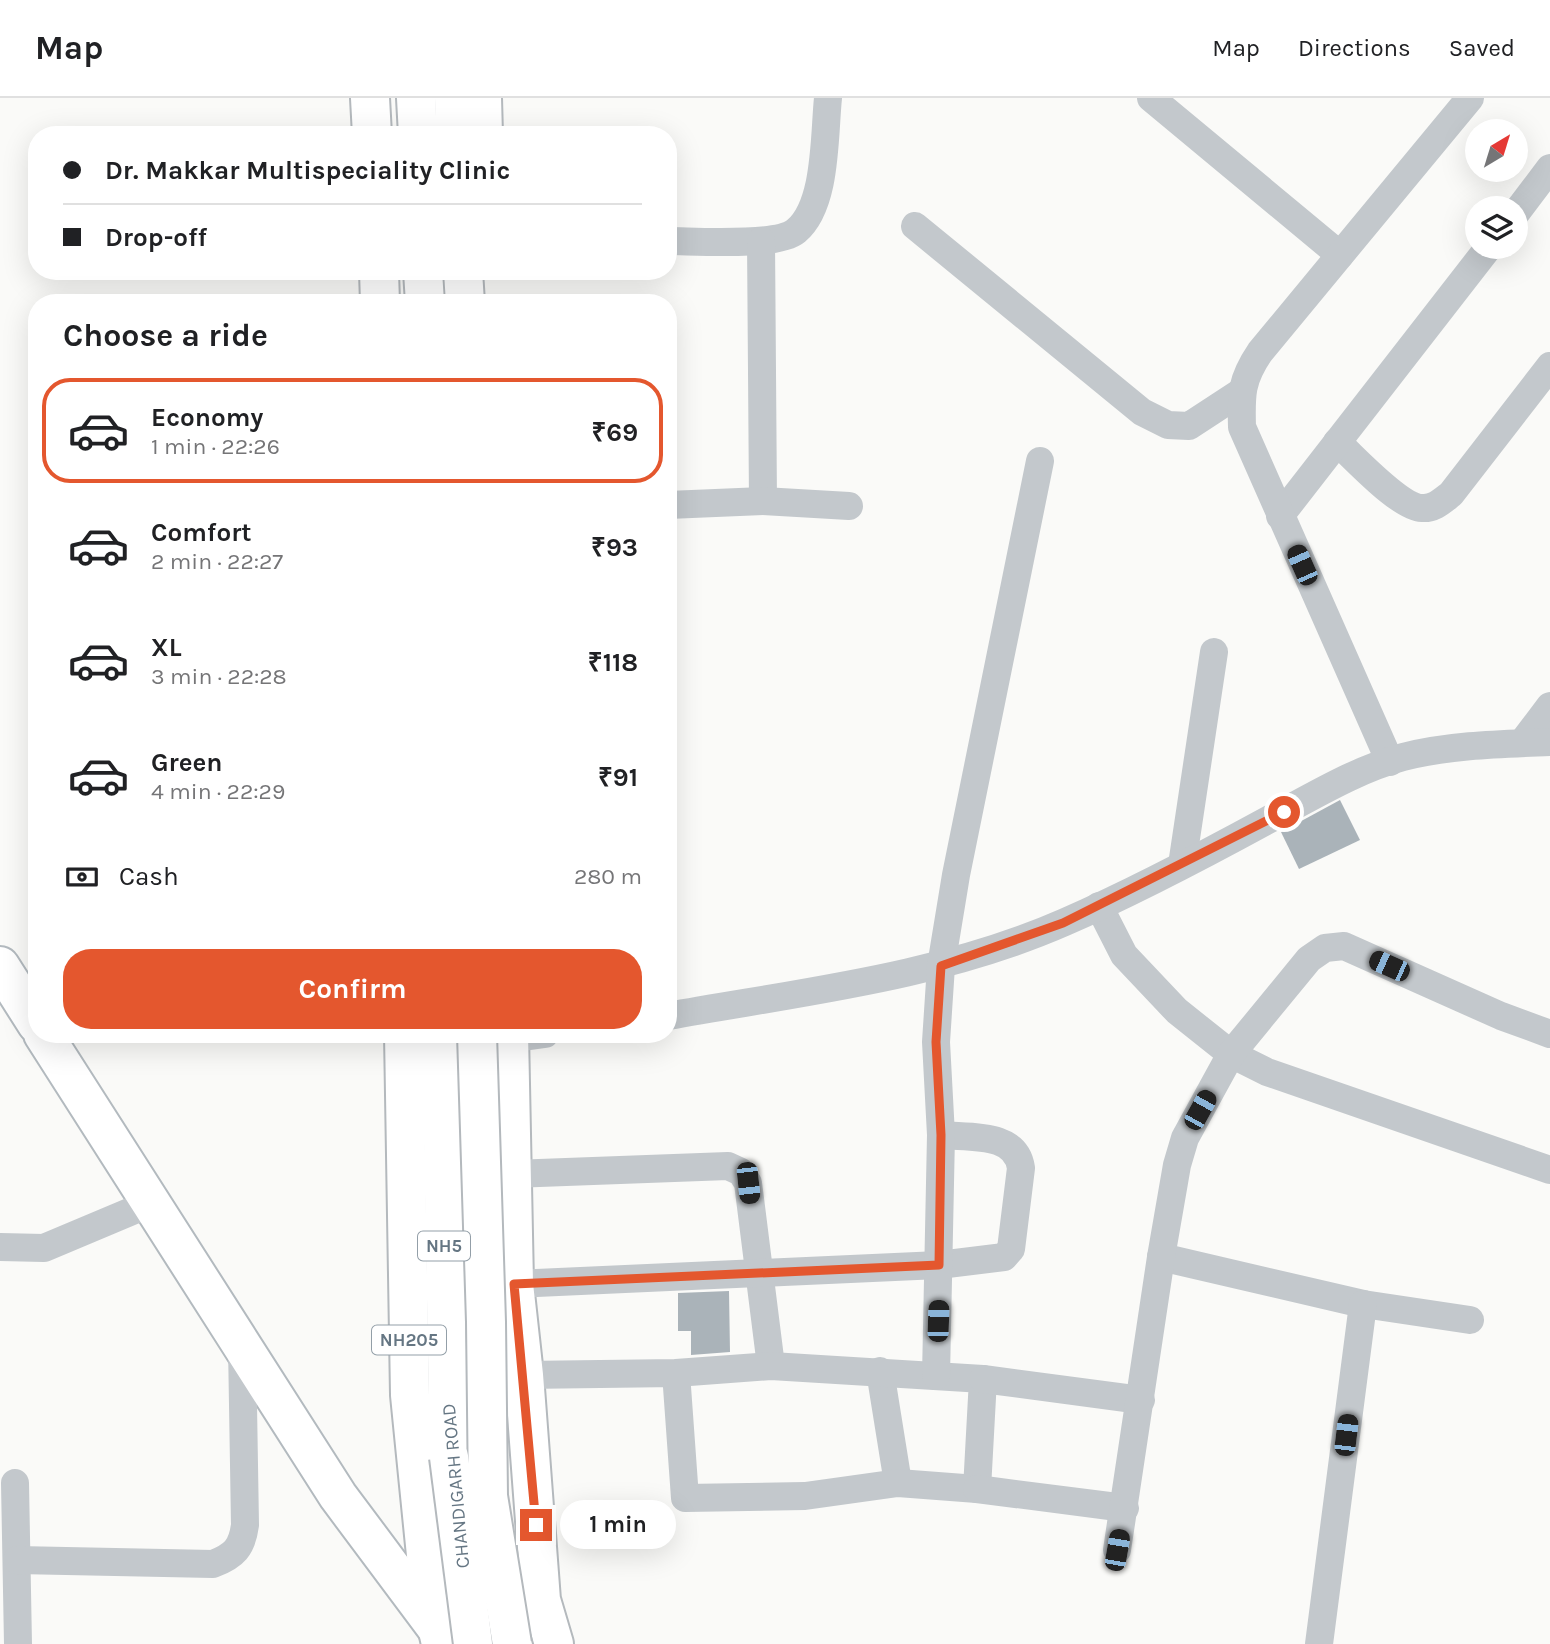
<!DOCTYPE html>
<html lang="en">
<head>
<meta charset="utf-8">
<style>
	:root { --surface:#fff; --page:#f2f2f2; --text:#202124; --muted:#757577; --line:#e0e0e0; --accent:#e4572e }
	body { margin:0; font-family:Karla,sans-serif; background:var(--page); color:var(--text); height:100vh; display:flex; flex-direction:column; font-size:26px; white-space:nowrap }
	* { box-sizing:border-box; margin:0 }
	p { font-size:23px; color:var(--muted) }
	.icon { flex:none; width:38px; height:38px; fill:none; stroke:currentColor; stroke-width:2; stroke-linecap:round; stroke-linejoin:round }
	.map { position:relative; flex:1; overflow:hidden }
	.panel { position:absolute; left:28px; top:196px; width:649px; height:749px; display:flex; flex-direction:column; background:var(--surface); border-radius:28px; box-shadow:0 7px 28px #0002 }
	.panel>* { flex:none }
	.banner { position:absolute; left:28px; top:28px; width:649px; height:154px; border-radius:28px; box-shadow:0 7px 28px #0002; display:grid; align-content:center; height:154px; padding:0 35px; background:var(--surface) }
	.needle { width:46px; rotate:38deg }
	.tools { position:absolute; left:1465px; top:21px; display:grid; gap:14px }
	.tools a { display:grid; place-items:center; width:63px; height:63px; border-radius:50%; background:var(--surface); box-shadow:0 7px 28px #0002; font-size:35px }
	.end { position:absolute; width:32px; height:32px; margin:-16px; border:9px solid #e4572e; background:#fff; box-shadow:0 0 0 4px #fff }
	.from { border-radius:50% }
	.bubble { position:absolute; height:49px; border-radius:24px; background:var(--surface); box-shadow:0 7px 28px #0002; font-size:23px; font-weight:700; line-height:49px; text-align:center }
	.car { position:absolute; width:21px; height:42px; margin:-21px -10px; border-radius:9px; box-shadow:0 0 5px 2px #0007; background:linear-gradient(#222 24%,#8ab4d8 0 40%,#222 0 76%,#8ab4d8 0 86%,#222 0) }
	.banner b { display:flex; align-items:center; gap:24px; height:66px; font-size:26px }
	.banner b+b { border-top:2px solid var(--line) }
	.banner i { width:18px; height:18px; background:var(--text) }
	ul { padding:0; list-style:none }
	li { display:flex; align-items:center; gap:21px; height:105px; margin:0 14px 10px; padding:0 21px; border:4px solid transparent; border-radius:28px }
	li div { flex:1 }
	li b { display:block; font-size:26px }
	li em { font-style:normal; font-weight:700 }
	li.active { border-color:var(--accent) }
	li>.icon { width:63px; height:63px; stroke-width:1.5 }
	h2 { padding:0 35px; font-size:32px; line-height:84px }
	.pay { display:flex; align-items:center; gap:18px; height:77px; padding:0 35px; font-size:26px }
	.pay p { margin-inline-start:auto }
	.cta { display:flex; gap:14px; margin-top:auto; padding:14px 35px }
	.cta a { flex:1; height:80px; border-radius:28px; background:var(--accent); color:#fff; font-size:28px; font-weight:700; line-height:80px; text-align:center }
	header { display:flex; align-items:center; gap:42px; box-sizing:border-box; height:98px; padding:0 35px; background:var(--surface); border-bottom:2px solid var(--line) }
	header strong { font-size:33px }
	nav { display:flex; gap:38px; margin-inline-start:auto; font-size:24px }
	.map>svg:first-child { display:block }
	.building { fill:#aab3b9 }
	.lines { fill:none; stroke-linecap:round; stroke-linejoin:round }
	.secondary-casing { stroke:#b3babf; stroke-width:42 }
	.highway-casing { stroke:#b4b9bd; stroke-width:42 }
	.street { stroke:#c3c8cc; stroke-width:28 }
	.secondary { stroke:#fff; stroke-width:38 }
	.highway { stroke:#fff; stroke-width:38 }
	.highway-bridge-casing { stroke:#b4b9bd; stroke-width:42; stroke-linecap:butt }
	.highway-bridge { stroke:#fff; stroke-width:38 }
	.route { stroke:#e4572e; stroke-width:9 }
	.labels { text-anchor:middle; stroke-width:7; stroke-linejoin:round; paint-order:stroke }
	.shield { fill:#fff; stroke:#939fa8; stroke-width:2 }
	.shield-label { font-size:18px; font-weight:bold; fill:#657683 }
	.street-label { font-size:19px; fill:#657683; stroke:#fff }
</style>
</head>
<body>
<header>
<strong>Map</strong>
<nav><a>Map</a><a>Directions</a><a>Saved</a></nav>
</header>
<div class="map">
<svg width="1550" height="1546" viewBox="0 0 1550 1546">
	<rect width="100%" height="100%" fill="#fafaf8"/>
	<!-- building -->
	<g class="building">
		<polygon points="1340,702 1360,742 1299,771 1281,734"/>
		<polygon points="729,1193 730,1254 691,1257 691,1233 678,1233 678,1195"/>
	</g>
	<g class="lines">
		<!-- secondary casing -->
		<g class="secondary-casing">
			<g id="secondary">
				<polyline points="0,868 37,926"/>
				<polyline points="43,936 338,1398 438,1532 445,1532"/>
			</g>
		</g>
		<!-- highway casing -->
		<g class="highway-casing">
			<g id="highway">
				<polyline points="370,0 372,37"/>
				<polyline points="416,0 418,37"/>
				<polyline points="454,0 455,37"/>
				<polyline points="482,0 483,37"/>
				<polyline points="379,173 380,205"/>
				<polyline points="423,173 425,205"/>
				<polyline points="463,173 465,205"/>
				<polyline points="404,936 410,1297 430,1497 441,1546"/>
				<polyline points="441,936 449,1359"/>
				<polyline points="509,936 514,1186 524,1277 541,1502 554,1546"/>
			</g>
		</g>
		<!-- street -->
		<g class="street">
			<polyline points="1151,0 1340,157"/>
			<polyline points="1516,115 1550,70"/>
			<polyline points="915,128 1142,314 1168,327 1189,328 1241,294"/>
			<path d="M668 143C695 143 777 149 796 133 827 107 824 38 828 0"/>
			<polyline points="761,143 763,403"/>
			<path d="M1337 344C1355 360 1399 409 1422 410 1434 411 1442 403 1451 396L1550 268"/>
			<polyline points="668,407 763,403 849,408"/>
			<polyline points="1280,418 1489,149"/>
			<polyline points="1522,645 1550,608"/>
			<path d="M1390 664 1242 329C1241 296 1241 282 1260 254L1470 0"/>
			<polyline points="1182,767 1214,554"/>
			<polyline points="1099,808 1124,857 1177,913 1231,956 1267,974 1550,1072"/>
			<path d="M668 918C801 894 940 879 1065 824 1134 794 1202 758 1268 722 1312 699 1355 672 1403 659 1450 647 1501 646 1550 644"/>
			<polyline points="509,941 545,936"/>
			<polyline points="512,1076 728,1068 741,1074 748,1085 771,1268"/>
			<polyline points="0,1149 44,1150 151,1105"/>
			<polyline points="1161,1159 1363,1206 1470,1222"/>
			<path d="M514 1186 939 1167 1004 1159 1011 1151 1021 1070C1016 1034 970 1040 941 1037"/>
			<polyline points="880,1273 898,1385"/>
			<polyline points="524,1277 676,1275 685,1400 805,1398 898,1385 977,1391 983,1281 771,1268 676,1275"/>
			<polyline points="936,1278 941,1037 936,944 941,868 956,777 1040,363"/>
			<polyline points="983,1281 1141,1302"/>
			<polyline points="15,1385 18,1546"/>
			<polyline points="977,1391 1125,1410"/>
			<polyline points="1117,1452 1161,1159 1177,1067 1185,1040 1231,956 1309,861 1325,850 1344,848 1501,918 1550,936"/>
			<path d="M17 1462 213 1466C234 1458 242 1450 245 1427L242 1247"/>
			<polyline points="1319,1546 1363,1206"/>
		</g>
		<!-- secondary -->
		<use href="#secondary" class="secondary"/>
		<!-- highway -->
		<use href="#highway" class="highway"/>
		<!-- highway-bridge casing -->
		<g class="highway-bridge-casing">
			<g id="highway-bridge">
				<polyline points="477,936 486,1224 488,1398 512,1546"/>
				<polyline points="449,1359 473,1546"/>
			</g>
		</g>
		<!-- highway-bridge -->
		<use href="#highway-bridge" class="highway-bridge"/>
	</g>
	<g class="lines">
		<!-- route -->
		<polyline class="route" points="536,1427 514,1186 939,1167 941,1037 936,944 941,868 1063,825 1284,714"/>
	</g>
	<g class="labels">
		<!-- shield labels -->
		<g class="shield">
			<rect x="418" y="1133.5" width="52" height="29" rx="5"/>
			<rect x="372" y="1227.5" width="74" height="29" rx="5"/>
		</g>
		<g class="shield-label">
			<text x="444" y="1154">NH5</text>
			<text x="409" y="1248">NH205</text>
		</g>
		<!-- street labels -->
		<g class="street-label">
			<text transform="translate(455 1388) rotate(-95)" y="7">CHANDIGARH ROAD</text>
		</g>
	</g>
</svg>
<div class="tools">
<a><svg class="needle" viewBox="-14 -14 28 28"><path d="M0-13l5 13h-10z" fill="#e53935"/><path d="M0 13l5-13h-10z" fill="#757577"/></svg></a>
<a><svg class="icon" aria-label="layers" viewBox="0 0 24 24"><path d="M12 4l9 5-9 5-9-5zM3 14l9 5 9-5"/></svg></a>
</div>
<i class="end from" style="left:1284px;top:714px"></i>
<i class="end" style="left:536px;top:1427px"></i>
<div class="bubble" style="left:560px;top:1402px;width:116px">1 min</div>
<i class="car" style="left:1302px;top:467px;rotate:336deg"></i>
<i class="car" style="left:1389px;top:868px;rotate:294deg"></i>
<i class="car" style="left:1200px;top:1012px;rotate:29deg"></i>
<i class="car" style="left:748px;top:1085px;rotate:174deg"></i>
<i class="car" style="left:938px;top:1223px;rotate:2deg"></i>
<i class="car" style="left:1346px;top:1337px;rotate:7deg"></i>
<i class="car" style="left:1117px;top:1452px;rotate:10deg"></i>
<div class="banner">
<b><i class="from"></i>Dr. Makkar Multispeciality Clinic</b>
<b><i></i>Drop-off</b>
</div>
<section class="panel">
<h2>Choose a ride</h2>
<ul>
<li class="active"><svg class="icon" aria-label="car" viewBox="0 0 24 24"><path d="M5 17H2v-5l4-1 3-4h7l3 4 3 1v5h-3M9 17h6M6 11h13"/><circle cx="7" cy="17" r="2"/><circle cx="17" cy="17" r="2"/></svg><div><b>Economy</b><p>1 min · 22:26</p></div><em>₹69</em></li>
<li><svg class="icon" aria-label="car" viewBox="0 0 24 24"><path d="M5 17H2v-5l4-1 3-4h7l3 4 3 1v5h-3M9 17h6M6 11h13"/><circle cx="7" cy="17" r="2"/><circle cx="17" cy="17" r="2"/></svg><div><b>Comfort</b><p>2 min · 22:27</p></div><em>₹93</em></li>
<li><svg class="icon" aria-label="car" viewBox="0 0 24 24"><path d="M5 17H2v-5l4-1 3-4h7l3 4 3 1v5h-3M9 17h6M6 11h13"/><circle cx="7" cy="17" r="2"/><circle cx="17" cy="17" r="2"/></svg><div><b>XL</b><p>3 min · 22:28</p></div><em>₹118</em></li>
<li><svg class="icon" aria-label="car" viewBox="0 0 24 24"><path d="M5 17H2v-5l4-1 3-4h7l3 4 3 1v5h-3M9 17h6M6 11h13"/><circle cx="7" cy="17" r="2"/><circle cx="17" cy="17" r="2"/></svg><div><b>Green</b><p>4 min · 22:29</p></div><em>₹91</em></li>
</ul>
<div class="pay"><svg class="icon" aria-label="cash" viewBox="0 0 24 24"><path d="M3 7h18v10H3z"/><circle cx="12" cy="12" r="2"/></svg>Cash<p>280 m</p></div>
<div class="cta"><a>Confirm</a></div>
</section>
</div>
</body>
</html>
